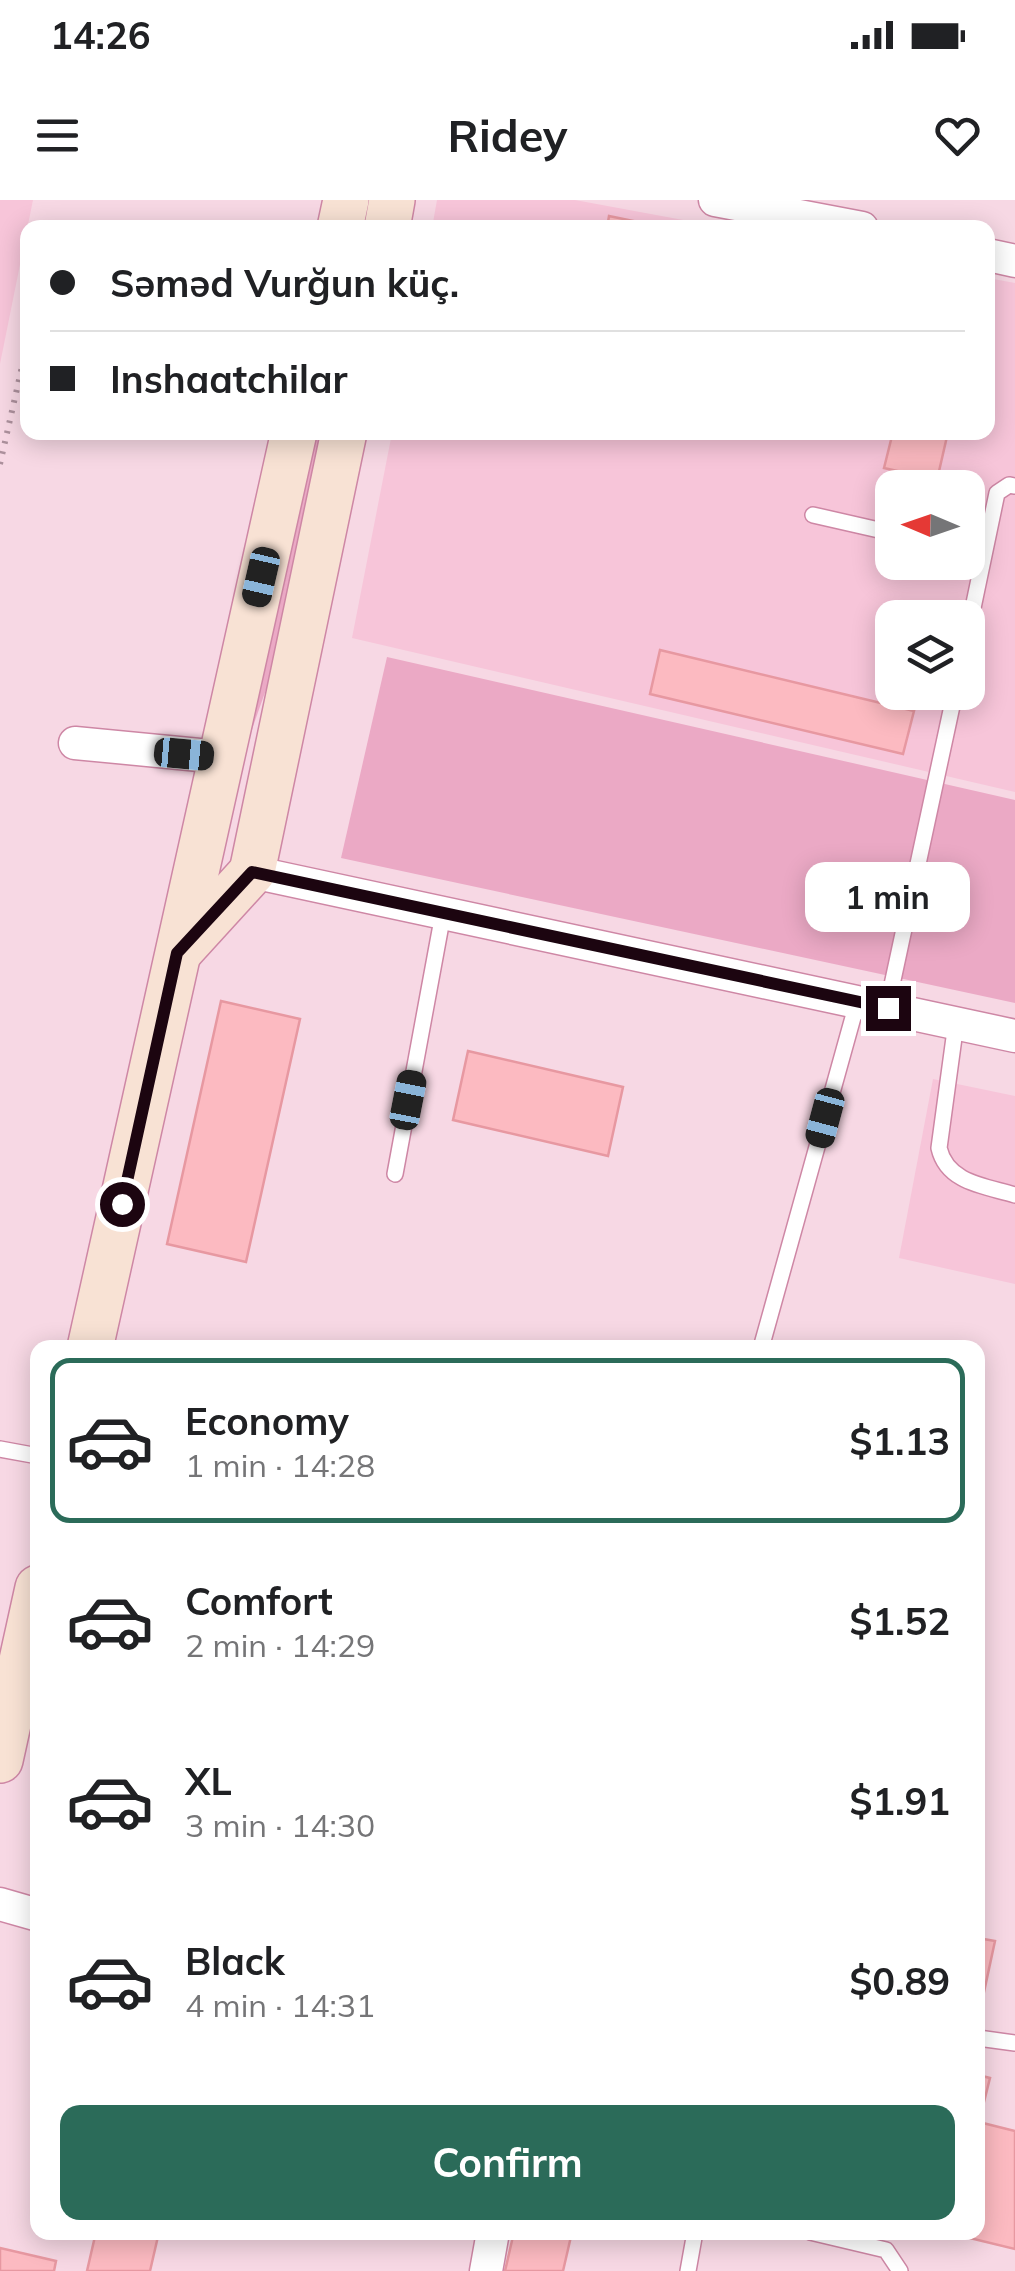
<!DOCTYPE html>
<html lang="en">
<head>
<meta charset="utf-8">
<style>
	:root { --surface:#fff; --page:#f6f6f6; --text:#202124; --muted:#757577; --line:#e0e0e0; --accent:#2b6b59 }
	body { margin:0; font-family:Mulish,sans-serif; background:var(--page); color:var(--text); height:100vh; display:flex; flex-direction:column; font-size:38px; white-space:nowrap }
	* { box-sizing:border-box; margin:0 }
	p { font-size:32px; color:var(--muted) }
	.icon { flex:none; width:55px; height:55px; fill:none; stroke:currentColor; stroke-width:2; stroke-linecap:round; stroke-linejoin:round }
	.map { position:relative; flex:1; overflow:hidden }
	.details { position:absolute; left:30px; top:1140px; width:955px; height:900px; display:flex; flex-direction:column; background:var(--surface); border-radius:20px; box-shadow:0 5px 25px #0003 }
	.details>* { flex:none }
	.banner { position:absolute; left:20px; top:20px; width:975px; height:220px; border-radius:20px; box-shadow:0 5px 25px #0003; display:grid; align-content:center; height:220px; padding:0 30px; background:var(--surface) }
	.needle { width:65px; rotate:272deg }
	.tools { position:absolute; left:875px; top:270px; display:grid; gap:20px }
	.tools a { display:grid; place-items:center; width:110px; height:110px; border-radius:20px; background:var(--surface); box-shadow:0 5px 25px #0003; font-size:50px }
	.end { position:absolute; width:45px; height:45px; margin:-22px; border:12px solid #1c0510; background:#fff; box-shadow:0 0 0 5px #fff }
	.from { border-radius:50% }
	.bubble { position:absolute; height:70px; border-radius:20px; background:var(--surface); box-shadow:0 5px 25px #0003; font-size:32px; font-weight:700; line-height:70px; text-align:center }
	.car { position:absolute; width:30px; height:60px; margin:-30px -15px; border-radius:12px; box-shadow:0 0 8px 2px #0007; background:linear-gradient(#222 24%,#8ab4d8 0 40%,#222 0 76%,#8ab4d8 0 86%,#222 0) }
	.banner b { display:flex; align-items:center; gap:35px; height:95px; font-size:38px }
	.banner b+b { border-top:2px solid var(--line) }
	.banner i { width:25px; height:25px; background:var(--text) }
	ul { padding:18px 0 0; list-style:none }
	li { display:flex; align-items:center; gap:30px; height:165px; margin:0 20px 15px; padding:0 10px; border:5px solid transparent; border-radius:20px }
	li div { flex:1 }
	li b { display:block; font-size:38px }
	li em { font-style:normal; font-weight:700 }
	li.active { border-color:var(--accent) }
	li>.icon { width:90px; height:90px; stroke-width:1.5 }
	.cta { display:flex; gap:20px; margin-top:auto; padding:20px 30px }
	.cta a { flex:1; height:115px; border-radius:20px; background:var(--accent); color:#fff; font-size:40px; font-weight:700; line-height:115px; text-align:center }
	.status { display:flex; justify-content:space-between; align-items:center; height:70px; padding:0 50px; background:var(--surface); direction:ltr }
	.status svg { height:28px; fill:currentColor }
	header { display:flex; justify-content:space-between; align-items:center; height:130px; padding:0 30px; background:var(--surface); font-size:45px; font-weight:700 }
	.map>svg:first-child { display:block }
	.built { fill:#f7c5d9; fill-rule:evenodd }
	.green { fill:#eba9c5 }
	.building { fill:#fcbac1; stroke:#e798a1; stroke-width:2.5 }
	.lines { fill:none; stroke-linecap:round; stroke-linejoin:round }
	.service-casing { stroke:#ce87a5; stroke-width:18 }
	.minor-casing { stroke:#ce87a5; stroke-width:35 }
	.secondary-casing { stroke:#ce87a5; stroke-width:48 }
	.path { stroke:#ac909c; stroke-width:6; stroke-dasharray:2.5 8; stroke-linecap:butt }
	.service { stroke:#fff; stroke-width:15 }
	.minor { stroke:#fff; stroke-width:32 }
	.secondary { stroke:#f8e2d4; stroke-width:45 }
	.route { stroke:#1c0510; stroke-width:12 }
</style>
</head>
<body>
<div class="status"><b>14:26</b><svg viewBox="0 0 49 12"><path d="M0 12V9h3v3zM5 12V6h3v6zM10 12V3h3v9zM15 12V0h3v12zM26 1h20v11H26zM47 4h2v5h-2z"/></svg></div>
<header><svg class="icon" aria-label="menu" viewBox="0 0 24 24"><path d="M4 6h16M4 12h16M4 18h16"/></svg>Ridey<svg class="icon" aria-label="heart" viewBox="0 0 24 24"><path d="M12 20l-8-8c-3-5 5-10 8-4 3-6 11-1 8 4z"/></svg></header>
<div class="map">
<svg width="1015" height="2071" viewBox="0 0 1015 2071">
	<rect width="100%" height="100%" fill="#f7d8e4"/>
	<!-- built -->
	<g class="built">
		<polygon points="0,0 33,0 0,164"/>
		<polygon points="437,0 575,0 721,27 432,28"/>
		<path d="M988 78 1015 83V592L352 438 392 233 988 232ZM892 288H968V362H892ZM892 418H968V492H892Z"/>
		<polygon points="933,879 1015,896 1015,1084 899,1058"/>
	</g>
	<!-- green -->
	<g class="green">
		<polygon points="311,233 326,233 274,467 245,549"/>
		<polygon points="387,457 1015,600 1015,803 341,658"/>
	</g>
	<!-- building -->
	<g class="building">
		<polygon points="609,16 667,28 607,28"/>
		<polygon points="893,232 948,232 937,280 884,268"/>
		<polygon points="660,450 914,511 903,554 650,494"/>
		<polygon points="221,801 300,819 246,1062 167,1044"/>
		<polygon points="468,851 623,887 608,956 453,920"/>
		<polygon points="978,1738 995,1741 981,1806 978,1806"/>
		<polygon points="978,1875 990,1878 979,1922 1015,1931 1015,2049 945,2032 978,2032"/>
		<polygon points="96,2032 159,2032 150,2071 87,2071"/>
		<polygon points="514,2032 572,2032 563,2071 505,2071"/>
		<polygon points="0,2048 56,2061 54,2071 0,2071"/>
	</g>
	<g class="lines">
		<!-- service casing -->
		<g class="service-casing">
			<g id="service">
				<polyline points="813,315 892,333"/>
				<polyline points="968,432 997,293 1009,285 1015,286"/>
				<polyline points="887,808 955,492"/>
				<path d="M956 823 939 948C947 983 985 986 1015 995"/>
				<polyline points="395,974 443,714"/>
				<polyline points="761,1148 857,803"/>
				<polyline points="0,1249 38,1256"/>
				<polyline points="978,1838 1015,1843"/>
				<polyline points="810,2032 886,2050 900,2071"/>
				<polyline points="688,2071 695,2032"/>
			</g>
		</g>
		<!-- minor casing -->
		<g class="minor-casing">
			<g id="minor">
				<polyline points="715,0 862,28"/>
				<polyline points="988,55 1015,61"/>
				<polyline points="75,543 220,557"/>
				<polyline points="252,672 1015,836"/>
				<polyline points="0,1704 38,1715"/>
				<polyline points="486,2071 493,2032"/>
			</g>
		</g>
		<!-- secondary casing -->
		<g class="secondary-casing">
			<g id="secondary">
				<polyline points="340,28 346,0"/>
				<polyline points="387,28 392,0"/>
				<polyline points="252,672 344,232"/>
				<polyline points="179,752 252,672"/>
				<polyline points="90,1148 294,232"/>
				<polyline points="0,1560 38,1388"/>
			</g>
		</g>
		<!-- path -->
		<polyline class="path" points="0,264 28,140"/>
		<!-- service -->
		<use href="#service" class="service"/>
		<!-- minor -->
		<use href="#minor" class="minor"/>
		<!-- secondary -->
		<use href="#secondary" class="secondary"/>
	</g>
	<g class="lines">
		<!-- route -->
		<polyline class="route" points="122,1004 177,753 252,672 888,808"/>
	</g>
</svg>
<div class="tools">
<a><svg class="needle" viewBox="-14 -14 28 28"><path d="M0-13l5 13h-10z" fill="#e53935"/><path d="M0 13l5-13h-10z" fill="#757577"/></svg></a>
<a><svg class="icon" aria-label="layers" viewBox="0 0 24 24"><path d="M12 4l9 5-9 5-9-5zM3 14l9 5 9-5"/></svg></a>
</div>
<i class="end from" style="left:122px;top:1004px"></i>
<i class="end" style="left:888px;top:808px"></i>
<div class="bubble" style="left:805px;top:662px;width:165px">1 min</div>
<i class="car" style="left:261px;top:377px;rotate:193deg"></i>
<i class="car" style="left:184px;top:554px;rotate:95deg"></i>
<i class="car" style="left:408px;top:900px;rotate:11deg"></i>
<i class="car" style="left:825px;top:918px;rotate:195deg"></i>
<div class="banner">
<b><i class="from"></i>Səməd Vurğun küç.</b>
<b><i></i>Inshaatchilar</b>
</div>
<section class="details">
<ul>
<li class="active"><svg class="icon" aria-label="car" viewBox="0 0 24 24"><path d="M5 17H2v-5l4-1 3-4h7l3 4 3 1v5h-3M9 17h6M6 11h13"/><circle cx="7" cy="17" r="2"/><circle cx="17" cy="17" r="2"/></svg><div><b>Economy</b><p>1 min · 14:28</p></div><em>$1.13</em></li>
<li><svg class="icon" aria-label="car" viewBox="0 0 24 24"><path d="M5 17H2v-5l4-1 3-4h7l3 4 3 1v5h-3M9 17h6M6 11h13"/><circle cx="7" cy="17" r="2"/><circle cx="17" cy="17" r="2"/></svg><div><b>Comfort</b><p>2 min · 14:29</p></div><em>$1.52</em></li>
<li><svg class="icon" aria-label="car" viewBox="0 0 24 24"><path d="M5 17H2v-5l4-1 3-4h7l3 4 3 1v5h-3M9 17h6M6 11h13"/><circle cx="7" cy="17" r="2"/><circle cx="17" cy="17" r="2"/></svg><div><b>XL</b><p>3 min · 14:30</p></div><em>$1.91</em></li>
<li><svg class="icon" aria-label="car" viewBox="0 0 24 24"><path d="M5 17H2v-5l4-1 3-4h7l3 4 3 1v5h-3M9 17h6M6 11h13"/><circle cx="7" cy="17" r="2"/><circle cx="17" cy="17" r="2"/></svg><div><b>Black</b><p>4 min · 14:31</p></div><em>$0.89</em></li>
</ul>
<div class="cta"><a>Confirm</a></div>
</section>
</div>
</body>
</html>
